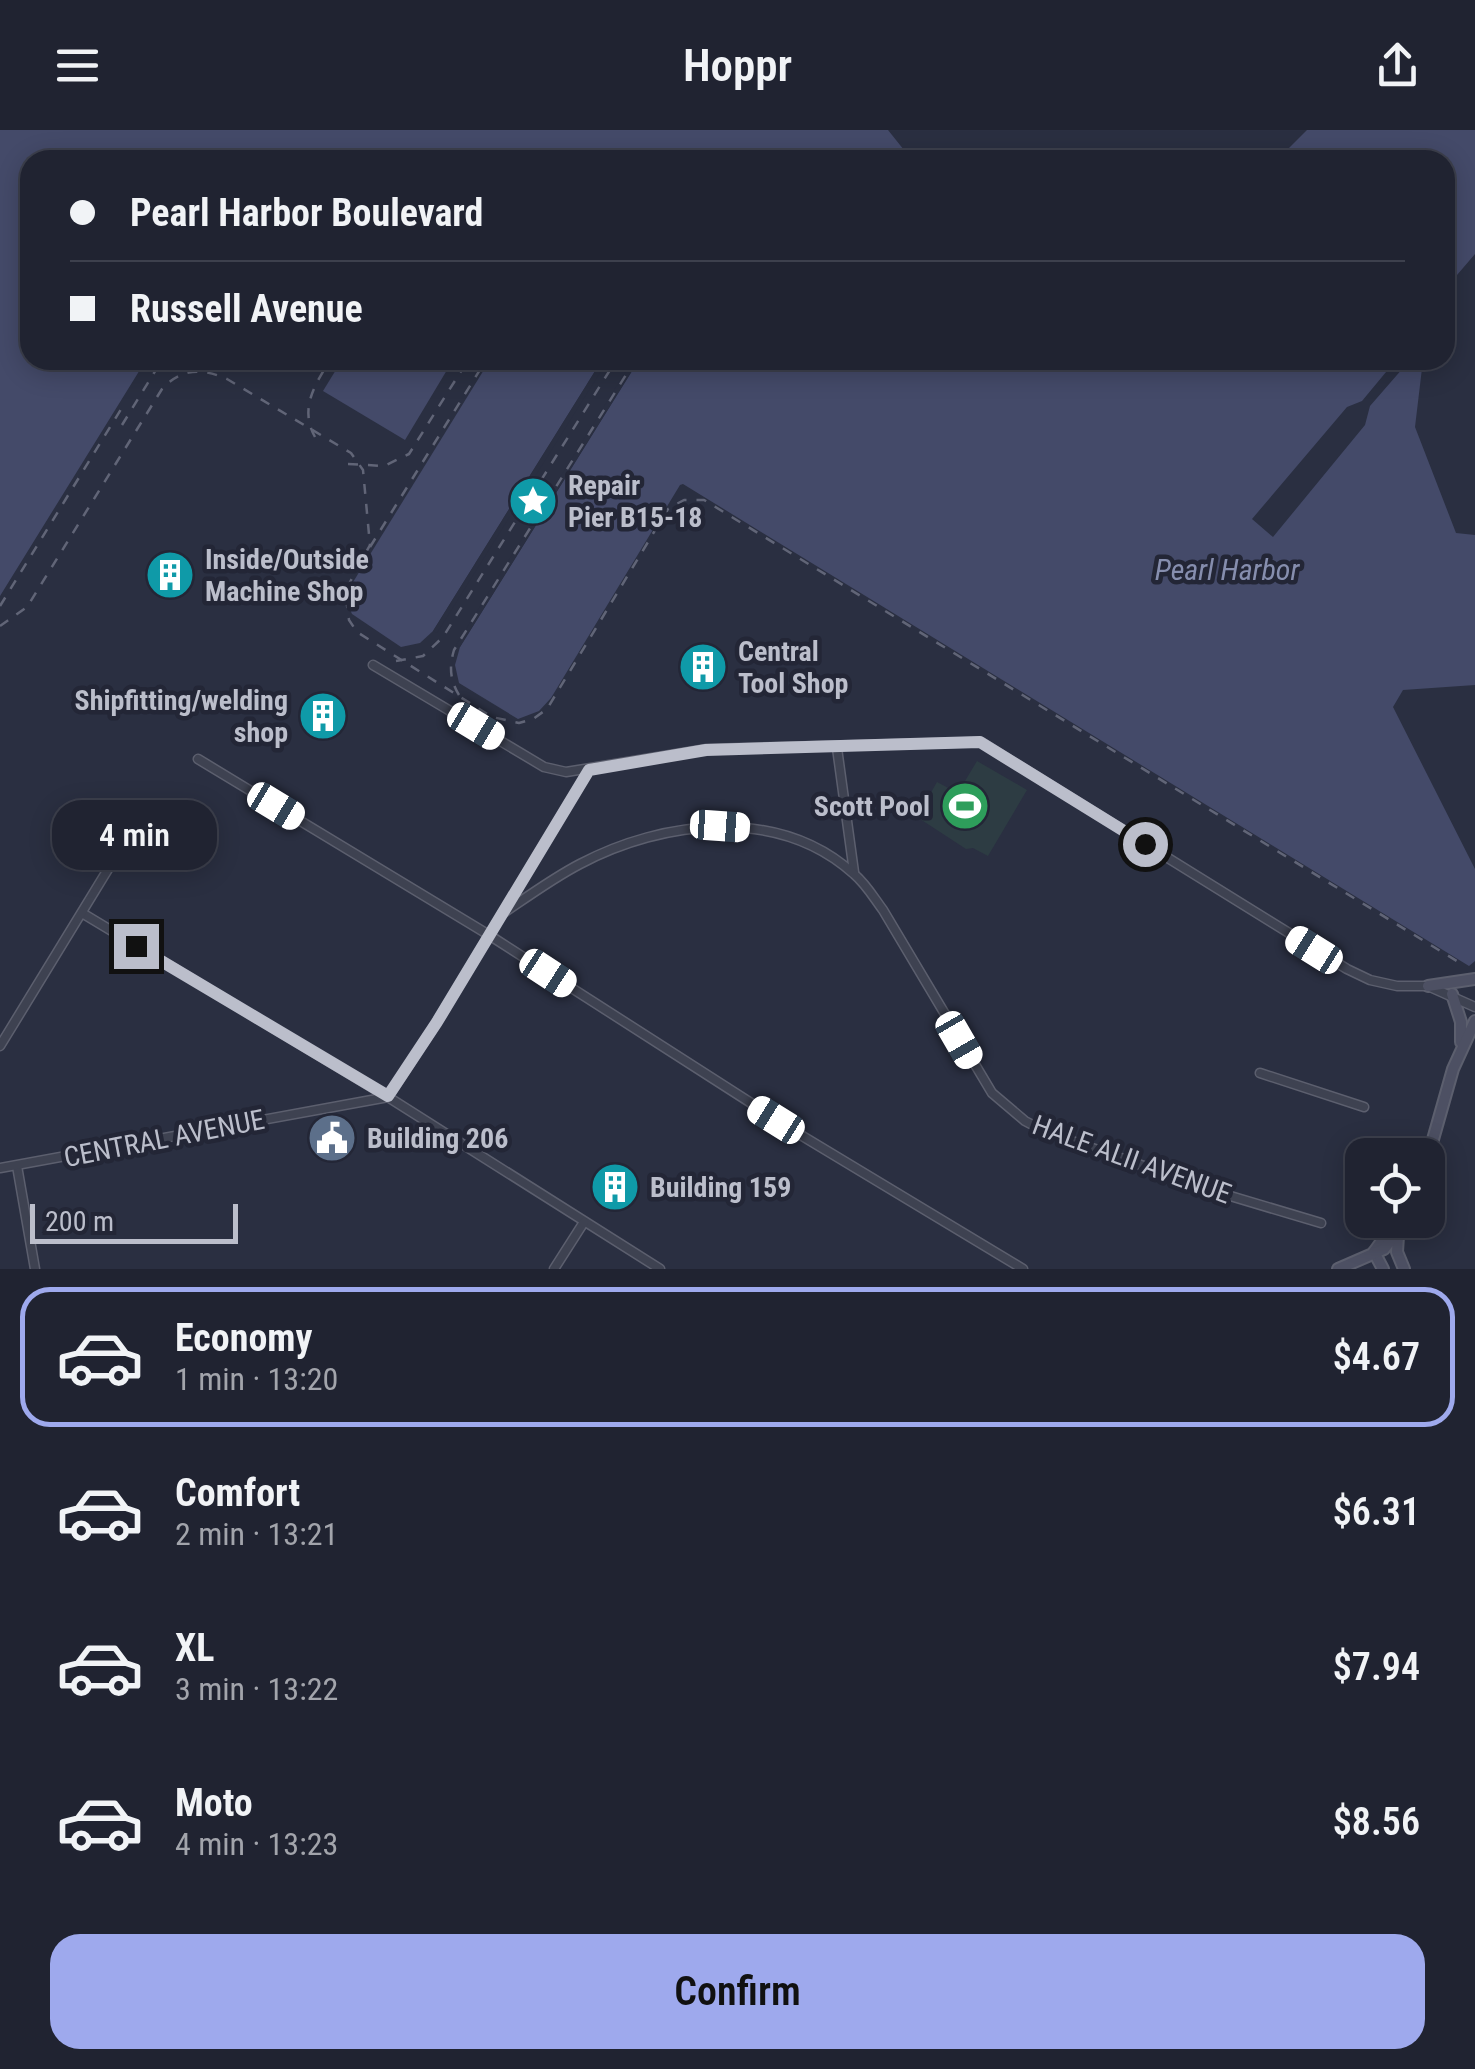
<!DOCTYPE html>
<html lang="en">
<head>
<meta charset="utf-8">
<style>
	:root { --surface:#202331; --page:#282b39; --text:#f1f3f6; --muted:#a2a4ab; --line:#3d404d; --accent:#9ea9ed }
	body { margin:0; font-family:"Roboto Condensed",sans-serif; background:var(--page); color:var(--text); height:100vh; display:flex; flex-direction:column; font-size:38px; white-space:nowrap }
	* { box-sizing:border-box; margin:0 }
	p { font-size:32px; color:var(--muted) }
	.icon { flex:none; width:55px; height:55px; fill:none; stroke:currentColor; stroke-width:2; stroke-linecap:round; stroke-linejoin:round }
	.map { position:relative; height:1139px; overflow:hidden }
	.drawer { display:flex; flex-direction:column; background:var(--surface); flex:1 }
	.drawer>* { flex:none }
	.guide { position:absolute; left:20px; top:20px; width:1435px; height:220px; border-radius:30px; box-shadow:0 5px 25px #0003,0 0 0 2px var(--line); display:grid; align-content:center; height:220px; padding:0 50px; background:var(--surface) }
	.buttons { position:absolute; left:1345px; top:1008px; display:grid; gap:20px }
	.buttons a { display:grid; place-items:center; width:100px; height:100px; border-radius:20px; background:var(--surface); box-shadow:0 5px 25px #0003,0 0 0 2px var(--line); font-size:50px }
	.scale { position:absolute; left:30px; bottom:25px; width:208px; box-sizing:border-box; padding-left:10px; border:5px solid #bbbecb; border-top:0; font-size:28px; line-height:35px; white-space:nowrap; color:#bbbecb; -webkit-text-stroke:8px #232636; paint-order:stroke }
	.end { position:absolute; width:45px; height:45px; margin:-22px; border:12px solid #bbbecb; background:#111; box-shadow:0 0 0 5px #111 }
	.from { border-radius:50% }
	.bubble { position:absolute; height:70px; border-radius:30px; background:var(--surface); box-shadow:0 5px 25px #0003,0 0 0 2px var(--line); font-size:32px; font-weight:600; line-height:70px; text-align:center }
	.car { position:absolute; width:30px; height:60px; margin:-30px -15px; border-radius:12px; box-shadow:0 0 8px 2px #0007; background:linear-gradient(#fff 24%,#345 0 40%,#fff 0 76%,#345 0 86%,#fff 0) }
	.guide b { display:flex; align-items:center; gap:35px; height:95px; font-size:38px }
	.guide b+b { border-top:2px solid var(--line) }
	.guide i { width:25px; height:25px; background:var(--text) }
	ul { padding:18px 0 0; list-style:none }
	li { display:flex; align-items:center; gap:30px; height:140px; margin:0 20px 15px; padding:0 30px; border:5px solid transparent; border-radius:30px }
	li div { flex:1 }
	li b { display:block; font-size:38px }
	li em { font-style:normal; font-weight:600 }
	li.active { border-color:var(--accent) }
	li>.icon { width:90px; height:90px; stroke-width:1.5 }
	.button { display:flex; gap:20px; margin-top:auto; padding:20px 50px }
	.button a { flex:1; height:115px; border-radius:30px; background:var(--accent); color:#111; font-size:40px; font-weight:600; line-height:115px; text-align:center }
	header { display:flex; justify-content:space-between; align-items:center; height:130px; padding:0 50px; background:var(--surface); font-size:45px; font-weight:600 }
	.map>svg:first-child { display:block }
	.green { fill:#2d3c43 }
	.water { fill:#444a69 }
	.pier { fill:#2a2f41 }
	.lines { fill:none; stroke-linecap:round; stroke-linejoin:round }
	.street-casing { stroke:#5c5f6e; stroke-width:11 }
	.secondary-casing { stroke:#5c5f6e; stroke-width:14 }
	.street { stroke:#3e4251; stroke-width:8 }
	.secondary { stroke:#4d5063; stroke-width:10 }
	.rail { stroke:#616577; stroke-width:2.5; stroke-dasharray:10 10; stroke-linecap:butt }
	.route { stroke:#bbbecb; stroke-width:12 }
	.labels { text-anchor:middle; stroke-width:9; stroke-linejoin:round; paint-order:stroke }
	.poi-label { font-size:28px; font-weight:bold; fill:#bbbecb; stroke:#232636; text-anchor:start }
	.street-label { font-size:28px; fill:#bbbecb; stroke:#232636 }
	.water-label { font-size:30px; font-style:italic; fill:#868eae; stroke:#232636 }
</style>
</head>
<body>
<header><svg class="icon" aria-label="menu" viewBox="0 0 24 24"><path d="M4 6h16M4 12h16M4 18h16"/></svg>Hoppr<svg class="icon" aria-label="share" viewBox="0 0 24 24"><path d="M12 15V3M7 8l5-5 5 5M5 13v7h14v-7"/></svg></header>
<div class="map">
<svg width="1475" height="1139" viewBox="0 0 1475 1139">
	<rect width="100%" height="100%" fill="#2a2f41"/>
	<!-- green -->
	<polygon class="green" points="977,631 1027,660 988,726 973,718 966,719 917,687 937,652 952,660 956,653 962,656"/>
	<!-- water -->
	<g class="water">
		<polygon points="0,0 888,0 912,30 30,30 30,230 146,230 0,466"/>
		<polygon points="1307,0 1475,0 1475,124 1445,159 1445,30 1277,30"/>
		<polygon points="342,230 453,230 405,310 323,261"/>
		<polygon points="490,230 602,230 433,501 420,513 401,517 352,484 348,475 350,457"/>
		<polygon points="617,230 1423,230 1415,297 1456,403 1475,405 1475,555 1403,560 1393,577 1475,739 1475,831 1469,836 683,354 680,355 551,568 539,581 518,589 459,553 455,535 460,517 632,241"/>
	</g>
	<!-- pier -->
	<g class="pier">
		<polygon points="602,230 607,230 606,233 437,503 433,501"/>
		<polygon points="612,230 632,241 460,517 456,515 626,241"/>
		<polygon points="1396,230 1410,230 1370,276 1365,295 1273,407 1252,389 1347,277 1362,271"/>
	</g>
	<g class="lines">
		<!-- street casing -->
		<g class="street-casing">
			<g id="street">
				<polyline points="373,535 544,637 566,642 707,619 981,612 1347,839 1370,850 1397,856 1428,856 1475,877"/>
				<polyline points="837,618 854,742"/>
				<polyline points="198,629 489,805 804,1007 1023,1139"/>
				<polyline points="82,783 388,967 660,1139"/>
				<path d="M502 784C527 767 553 748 580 734 663 690 779 676 854 744 866 754 874 768 883 780L992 963 1025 991 1046 1002 1227 1065 1321 1093"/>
				<polyline points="0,916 143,682"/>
				<polyline points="1260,943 1364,977"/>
				<polyline points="388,967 437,892 589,640"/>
				<polyline points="17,1036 35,1139"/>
				<polyline points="0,1038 388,967"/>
				<polyline points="554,1139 584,1092"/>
			</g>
		</g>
		<!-- secondary casing -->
		<g class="secondary-casing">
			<g id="secondary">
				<polyline points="1428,856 1475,849"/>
				<polyline points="1452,864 1461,892 1461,912"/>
				<polyline points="1428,1027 1453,939 1475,891"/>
				<polyline points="1398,1106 1397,1122 1404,1139"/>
				<polyline points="1374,1122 1397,1090"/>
				<polyline points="1374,1122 1383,1139"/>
				<polyline points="1338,1139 1384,1119 1406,1090"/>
			</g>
		</g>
		<!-- street -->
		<use href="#street" class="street"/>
		<!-- secondary -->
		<use href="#secondary" class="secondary"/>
		<!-- rail -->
		<g class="rail">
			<polyline points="122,295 162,230"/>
			<path d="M315 307C299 278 315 255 330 230"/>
			<polyline points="348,334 384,336 409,324 468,230"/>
			<polyline points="370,417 486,230"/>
			<polyline points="0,476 123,276"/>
			<path d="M0 496 27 477 162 259C181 238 202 238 227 249L351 323 363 340 370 415 350 452 346 468 349 490 357 502 492 587 519 593 533 589 547 579 668 379 684 370H704L1460 833"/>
			<polyline points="396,531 423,526 443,507 615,232"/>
			<path d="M459 565C450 550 449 537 454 520L629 240"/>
		</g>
	</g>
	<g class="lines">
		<!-- route -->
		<polyline class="route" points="136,816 388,966 437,892 589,640 706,620 980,612 1145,714"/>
	</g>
	<!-- icons -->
	<defs>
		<g id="sight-disc" transform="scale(2.5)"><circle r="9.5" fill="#0f9aa8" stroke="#232636"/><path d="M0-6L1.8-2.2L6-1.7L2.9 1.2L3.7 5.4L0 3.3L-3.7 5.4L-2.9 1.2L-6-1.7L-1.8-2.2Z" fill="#fff"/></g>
		<g id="building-disc" transform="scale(2.5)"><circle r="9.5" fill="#0f9aa8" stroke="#232636"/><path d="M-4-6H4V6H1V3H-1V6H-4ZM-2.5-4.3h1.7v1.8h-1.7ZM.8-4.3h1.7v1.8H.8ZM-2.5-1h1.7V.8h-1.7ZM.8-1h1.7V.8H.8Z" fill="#fff"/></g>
		<g id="stadium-disc" transform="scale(2.5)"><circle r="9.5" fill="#2e9e5b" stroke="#232636"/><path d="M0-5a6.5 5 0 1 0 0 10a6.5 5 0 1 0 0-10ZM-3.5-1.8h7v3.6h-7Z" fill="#fff"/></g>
		<g id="civic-disc" transform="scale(2.5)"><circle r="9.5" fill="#5c6f8a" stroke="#232636"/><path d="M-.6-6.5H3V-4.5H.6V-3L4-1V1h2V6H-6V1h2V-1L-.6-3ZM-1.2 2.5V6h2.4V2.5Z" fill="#fff"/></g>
	</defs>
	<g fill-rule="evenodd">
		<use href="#sight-disc" x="533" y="371"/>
		<use href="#building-disc" x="170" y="445"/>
		<use href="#building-disc" x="703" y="537"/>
		<use href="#building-disc" x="323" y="586"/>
		<use href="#stadium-disc" x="965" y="676"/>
		<use href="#civic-disc" x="332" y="1008"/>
		<use href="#building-disc" x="615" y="1057"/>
	</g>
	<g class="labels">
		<!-- poi labels -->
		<g class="poi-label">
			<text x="568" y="365">Repair<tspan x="568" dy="32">Pier B15-18</tspan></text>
			<text x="205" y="439">Inside/Outside<tspan x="205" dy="32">Machine Shop</tspan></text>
			<text x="738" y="531">Central<tspan x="738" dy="32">Tool Shop</tspan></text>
			<text x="288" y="580" text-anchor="end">Shipfitting/welding<tspan x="288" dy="32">shop</tspan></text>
			<text x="930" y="686" text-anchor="end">Scott Pool</text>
			<text x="367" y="1018">Building 206</text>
			<text x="650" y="1067">Building 159</text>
		</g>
		<!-- street labels -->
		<g class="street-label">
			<text transform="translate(164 1008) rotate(-11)" y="10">CENTRAL AVENUE</text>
			<text transform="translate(1132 1029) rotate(20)" y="10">HALE ALII AVENUE</text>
		</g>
		<!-- water labels -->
		<g class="water-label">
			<text x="1227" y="450">Pearl Harbor</text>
		</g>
	</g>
</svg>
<div class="buttons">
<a><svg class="icon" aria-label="locate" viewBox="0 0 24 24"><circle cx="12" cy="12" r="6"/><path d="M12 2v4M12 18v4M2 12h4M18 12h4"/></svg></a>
</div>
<div class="scale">200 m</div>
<i class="end from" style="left:1145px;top:714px"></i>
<i class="end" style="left:136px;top:816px"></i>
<div class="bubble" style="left:52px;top:670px;width:165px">4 min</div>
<i class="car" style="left:476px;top:596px;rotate:121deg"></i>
<i class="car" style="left:276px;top:676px;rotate:121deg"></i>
<i class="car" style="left:720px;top:696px;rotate:94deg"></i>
<i class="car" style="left:1314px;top:820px;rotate:302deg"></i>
<i class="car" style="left:548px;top:843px;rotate:123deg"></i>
<i class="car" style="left:959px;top:910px;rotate:150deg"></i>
<i class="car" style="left:776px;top:990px;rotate:302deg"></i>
<div class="guide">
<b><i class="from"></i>Pearl Harbor Boulevard</b>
<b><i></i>Russell Avenue</b>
</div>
</div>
<section class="drawer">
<ul>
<li class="active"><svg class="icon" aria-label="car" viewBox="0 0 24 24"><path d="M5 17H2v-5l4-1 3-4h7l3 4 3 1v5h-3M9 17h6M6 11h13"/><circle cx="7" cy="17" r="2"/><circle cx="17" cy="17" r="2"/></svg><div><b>Economy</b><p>1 min · 13:20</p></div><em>$4.67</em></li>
<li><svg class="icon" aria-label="car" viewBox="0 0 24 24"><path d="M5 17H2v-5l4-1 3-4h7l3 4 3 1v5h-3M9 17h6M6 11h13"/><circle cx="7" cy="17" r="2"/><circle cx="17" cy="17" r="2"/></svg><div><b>Comfort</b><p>2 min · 13:21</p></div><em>$6.31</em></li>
<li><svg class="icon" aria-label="car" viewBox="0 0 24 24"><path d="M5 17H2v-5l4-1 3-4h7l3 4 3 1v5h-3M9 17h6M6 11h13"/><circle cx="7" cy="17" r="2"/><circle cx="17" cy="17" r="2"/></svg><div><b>XL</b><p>3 min · 13:22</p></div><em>$7.94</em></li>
<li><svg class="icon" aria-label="car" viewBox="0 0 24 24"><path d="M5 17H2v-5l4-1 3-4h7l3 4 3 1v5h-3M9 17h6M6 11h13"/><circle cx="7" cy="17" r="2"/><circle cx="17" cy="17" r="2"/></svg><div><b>Moto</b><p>4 min · 13:23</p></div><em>$8.56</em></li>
</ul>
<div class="button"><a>Confirm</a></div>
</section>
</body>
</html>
